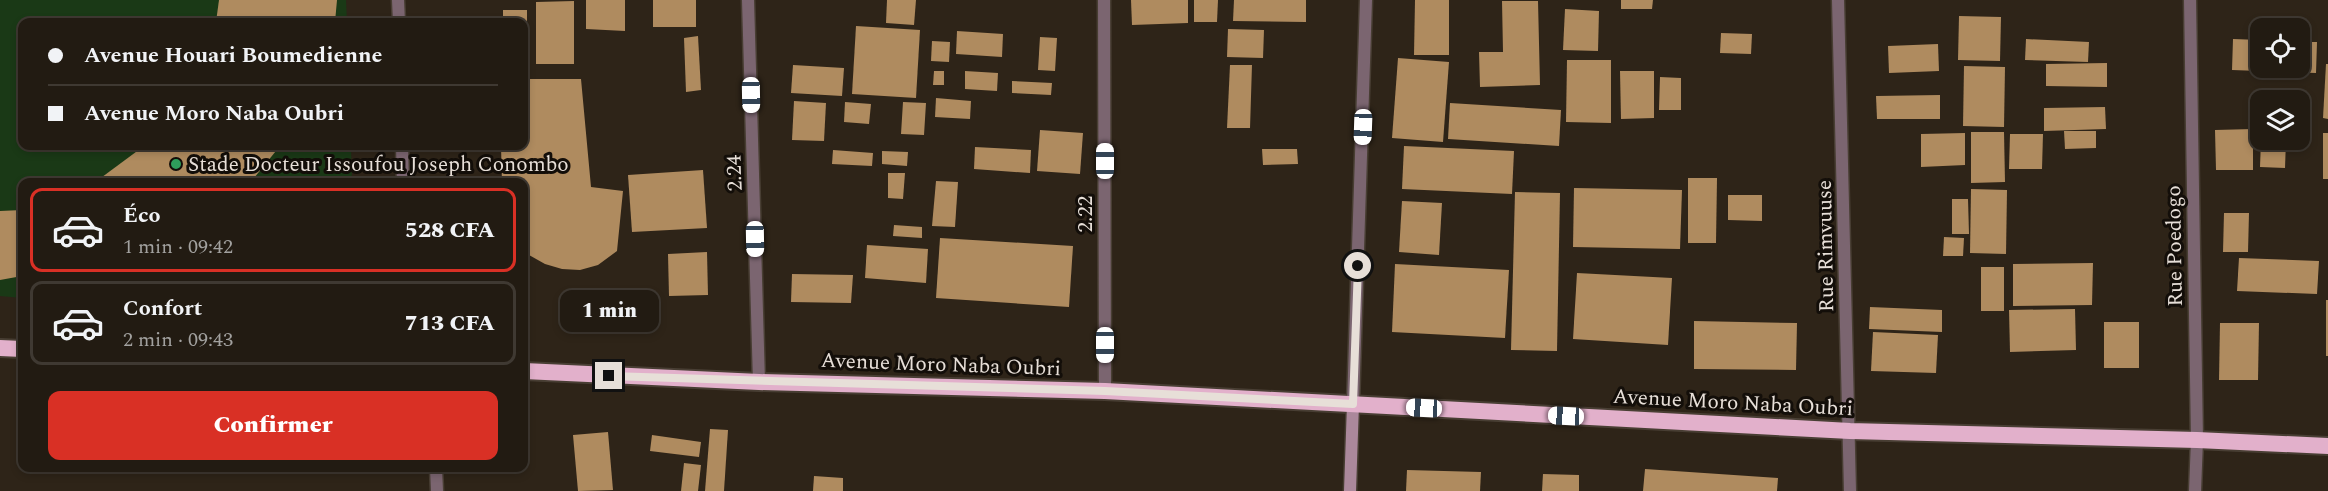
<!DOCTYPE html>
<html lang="fr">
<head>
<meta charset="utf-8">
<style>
	:root { --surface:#221b12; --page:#2e2820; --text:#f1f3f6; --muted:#a2a19f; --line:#3f3932; --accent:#d93025 }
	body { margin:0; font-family:Spectral,serif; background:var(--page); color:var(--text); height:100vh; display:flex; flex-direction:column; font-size:22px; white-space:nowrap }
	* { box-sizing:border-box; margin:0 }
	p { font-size:20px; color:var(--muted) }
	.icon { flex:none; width:33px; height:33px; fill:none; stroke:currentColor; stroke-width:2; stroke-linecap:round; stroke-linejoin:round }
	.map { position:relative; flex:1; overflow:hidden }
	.panel { position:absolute; left:18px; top:178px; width:510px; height:294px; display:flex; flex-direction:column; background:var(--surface); border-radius:12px; box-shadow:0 3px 9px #0003,0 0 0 2px var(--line) }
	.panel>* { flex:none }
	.guide { position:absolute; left:18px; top:18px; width:510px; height:132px; border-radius:12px; box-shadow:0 3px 9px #0003,0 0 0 2px var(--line); display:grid; align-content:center; height:132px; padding:0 30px; background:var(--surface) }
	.tools { position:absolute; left:2250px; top:18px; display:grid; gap:12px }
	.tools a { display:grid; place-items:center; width:60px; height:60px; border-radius:12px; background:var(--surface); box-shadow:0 3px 9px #0003,0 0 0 2px var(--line); font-size:30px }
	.end { position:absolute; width:27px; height:27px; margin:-14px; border:8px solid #e7dfd8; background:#111; box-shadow:0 0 0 3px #111 }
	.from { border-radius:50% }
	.bubble { position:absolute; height:42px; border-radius:12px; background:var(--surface); box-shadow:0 3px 9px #0003,0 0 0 2px var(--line); font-size:20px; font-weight:800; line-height:42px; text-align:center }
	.car { position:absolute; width:18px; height:36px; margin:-18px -9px; border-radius:8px; box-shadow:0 0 4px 2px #0007; background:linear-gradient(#fff 24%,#345 0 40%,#fff 0 76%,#345 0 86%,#fff 0) }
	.guide b { display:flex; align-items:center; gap:21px; height:57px; font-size:22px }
	.guide b+b { border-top:2px solid var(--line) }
	.guide i { width:15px; height:15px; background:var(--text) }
	ul { padding:10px 0 0; list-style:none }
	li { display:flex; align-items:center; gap:18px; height:84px; margin:0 12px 9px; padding:0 18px; border:3px solid var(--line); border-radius:12px }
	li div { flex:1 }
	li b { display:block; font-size:22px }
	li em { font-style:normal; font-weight:800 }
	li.active { border-color:var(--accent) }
	li>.icon { width:54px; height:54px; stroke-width:1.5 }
	.button { display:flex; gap:12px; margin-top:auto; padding:12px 30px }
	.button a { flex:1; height:69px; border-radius:12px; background:var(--accent); color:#fff; font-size:24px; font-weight:800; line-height:69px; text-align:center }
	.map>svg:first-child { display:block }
	.green { fill:#1a3916 }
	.building { fill:#af8b5f }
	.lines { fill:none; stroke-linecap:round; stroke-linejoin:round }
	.minor-casing { stroke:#483e33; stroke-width:15 }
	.tertiary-casing { stroke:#483e33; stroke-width:15 }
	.secondary-casing { stroke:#483e33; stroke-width:15 }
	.trunk-casing { stroke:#483e33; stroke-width:20 }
	.minor { stroke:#7b6570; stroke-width:12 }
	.tertiary { stroke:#7b6570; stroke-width:12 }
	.secondary { stroke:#ab889b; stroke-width:12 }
	.trunk { stroke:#e2b0cb; stroke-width:16 }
	.route { stroke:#e7dfd8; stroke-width:8 }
	.leisure-dot { fill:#2e9e5b; stroke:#130e09; stroke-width:2 }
	.labels { text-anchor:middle; stroke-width:6; stroke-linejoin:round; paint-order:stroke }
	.poi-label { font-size:21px; fill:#e7dfd8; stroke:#130e09; text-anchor:start }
	.street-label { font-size:21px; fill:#e7dfd8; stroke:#130e09 }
</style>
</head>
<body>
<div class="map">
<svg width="2328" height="491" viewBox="0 0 2328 491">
	<rect width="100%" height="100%" fill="#2e2418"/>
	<!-- green -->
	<polygon class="green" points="0,0 346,0 347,22 22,22 22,146 351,146 352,183 22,183 22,298 0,296"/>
	<!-- building -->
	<g class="building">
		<polygon points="219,0 337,0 335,22 216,22"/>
		<polygon points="586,0 625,0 625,31 586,29"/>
		<rect x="653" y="0" width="43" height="27"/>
		<polygon points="887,0 916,0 914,25 886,23"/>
		<polygon points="1131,0 1188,0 1188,23 1132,25"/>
		<polygon points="1194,0 1218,0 1217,22 1194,22"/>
		<polygon points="1234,0 1306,0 1306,22 1233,21"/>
		<polygon points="1415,0 1449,0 1449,55 1414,55"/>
		<polygon points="1621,0 1653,0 1652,9 1621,9"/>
		<polygon points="574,1 574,64 536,64 536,2"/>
		<polygon points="1502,1 1538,1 1540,85 1480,87 1479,52 1503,52"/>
		<polygon points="1565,9 1599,11 1598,51 1563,50"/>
		<polygon points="503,10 527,10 527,31 524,31 524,22 503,22"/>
		<polygon points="1959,16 2001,17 2000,61 1958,60"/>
		<polygon points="856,26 920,30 916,98 852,94"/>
		<polygon points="1228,29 1264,30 1263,58 1227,57"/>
		<polygon points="957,31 1003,34 1002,57 956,54"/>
		<polygon points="1721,33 1752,34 1751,54 1720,53"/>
		<polygon points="698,36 701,90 686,92 684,38"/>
		<polygon points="1040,37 1057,38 1055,71 1038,70"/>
		<polygon points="2026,39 2089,42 2088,62 2025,60"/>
		<polygon points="2233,39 2260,40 2260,68 2300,68 2300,42 2317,42 2316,73 2232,70"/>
		<polygon points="932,41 950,42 949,62 931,61"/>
		<polygon points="1938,44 1939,71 1889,73 1888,46"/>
		<polygon points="1398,58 1449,62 1443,142 1392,138"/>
		<polygon points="1567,60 1611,60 1611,123 1566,122"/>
		<polygon points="2107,63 2107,87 2046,86 2046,64"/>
		<polygon points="2326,64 2328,64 2328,119 2323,118"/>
		<polygon points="793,65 844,68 842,96 791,93"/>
		<polygon points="1230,65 1252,65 1250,128 1227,128"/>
		<polygon points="1964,66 2005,67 2004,127 1963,126"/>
		<polygon points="934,71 944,71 944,85 933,85"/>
		<polygon points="965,71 998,73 997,91 965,89"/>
		<polygon points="1620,71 1654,71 1654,118 1621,119"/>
		<polygon points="1660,77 1681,78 1681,110 1659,110"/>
		<polygon points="524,79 581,79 591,187 623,191 617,251 598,265 580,270 562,269 545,264 529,255 524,248 524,183 502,183 501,146 524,146"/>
		<polygon points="1012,81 1052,83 1051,95 1012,93"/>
		<polygon points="1940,95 1940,119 1877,119 1876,96"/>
		<polygon points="936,98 971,101 970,119 935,117"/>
		<polygon points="794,101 826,103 824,141 792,140"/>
		<polygon points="845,102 871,104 869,124 844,122"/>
		<polygon points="903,102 926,103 924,135 901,134"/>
		<polygon points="1450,103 1561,110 1559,146 1448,139"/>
		<polygon points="2105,107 2106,129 2044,131 2044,108"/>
		<polygon points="2253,129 2253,170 2216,170 2215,130"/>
		<polygon points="1040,130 1083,133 1080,174 1037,171"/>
		<polygon points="2064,131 2096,131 2096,148 2065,149"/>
		<polygon points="1971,132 2004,132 2005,182 1971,183"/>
		<polygon points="1965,133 1965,165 1921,167 1921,134"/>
		<rect x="2323" y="133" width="5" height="46"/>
		<polygon points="2010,134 2043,134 2042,169 2009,169"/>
		<polygon points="2261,140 2286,140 2285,168 2260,167"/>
		<polygon points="144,146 280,146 250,183 94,183"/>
		<polygon points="1404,146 1514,151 1512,194 1402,189"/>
		<polygon points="975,147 1031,150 1030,173 974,169"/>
		<polygon points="1262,149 1297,149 1298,164 1263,165"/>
		<polygon points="833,150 873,153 872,166 832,164"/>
		<polygon points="882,151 908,152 907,166 882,164"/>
		<polygon points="703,170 707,228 632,232 628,175"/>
		<polygon points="888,173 905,173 903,199 888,198"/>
		<polygon points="1688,178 1717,178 1716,243 1688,243"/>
		<polygon points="936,181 958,182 955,227 932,226"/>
		<polygon points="1574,188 1682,190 1680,249 1573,247"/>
		<polygon points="1971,189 2007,190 2006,254 1970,253"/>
		<polygon points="1515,192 1560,193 1557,351 1511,350"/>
		<polygon points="1728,195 1762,195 1762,221 1728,220"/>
		<polygon points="1952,199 1968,199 1969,234 1952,234"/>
		<polygon points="1402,201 1442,203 1439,255 1399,252"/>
		<polygon points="22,210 22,276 0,280 0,211"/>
		<polygon points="2224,213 2249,213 2248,252 2223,252"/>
		<polygon points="894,225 922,227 922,238 893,236"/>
		<polygon points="1944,237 1964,238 1963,256 1943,256"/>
		<polygon points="940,238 1073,246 1069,307 936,298"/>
		<polygon points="867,245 928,249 926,283 865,278"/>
		<polygon points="707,252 708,295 669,296 668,254"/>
		<polygon points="2239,258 2319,261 2317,294 2237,291"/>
		<polygon points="2093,263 2092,305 2013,306 2013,264"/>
		<polygon points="1395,264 1509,270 1505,338 1392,332"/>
		<rect x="1981" y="267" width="23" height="44"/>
		<polygon points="1577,273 1672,278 1668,345 1573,339"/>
		<polygon points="792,274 853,275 851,303 791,302"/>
		<rect x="2326" y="300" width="2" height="56"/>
		<polygon points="1870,307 1942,310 1942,332 1869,329"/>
		<polygon points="2075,309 2076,350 2010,352 2009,310"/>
		<polygon points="1694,321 1797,323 1796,370 1694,369"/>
		<rect x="2104" y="322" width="35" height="46"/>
		<polygon points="2220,323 2259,323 2258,380 2219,380"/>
		<polygon points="1873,332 1938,335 1936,373 1871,371"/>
		<polygon points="710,429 728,430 724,491 705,491"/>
		<polygon points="608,432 613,490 578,491 573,435"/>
		<polygon points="652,435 701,442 699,457 650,451"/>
		<polygon points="684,463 701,465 698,491 681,491"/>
		<polygon points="1645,469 1778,478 1777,491 1643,491"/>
		<polygon points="1407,470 1481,472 1480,491 1406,491"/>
		<polygon points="1543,474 1579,475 1579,491 1542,491"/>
		<polygon points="814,476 843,478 843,491 813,491"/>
	</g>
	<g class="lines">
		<!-- minor casing -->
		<g class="minor-casing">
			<g id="minor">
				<polyline points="398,0 399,22"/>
				<polyline points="748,0 759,382"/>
				<polyline points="1104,0 1105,391"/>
				<polyline points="1838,0 1850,491"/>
				<polyline points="2190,0 2197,440 2195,491"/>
				<polyline points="402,146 403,183"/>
				<polyline points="436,468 437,491"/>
			</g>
		</g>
		<!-- tertiary casing -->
		<g class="tertiary-casing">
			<polyline id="tertiary" points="1353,404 1366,0"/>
		</g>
		<!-- secondary casing -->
		<g class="secondary-casing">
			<polyline id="secondary" points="1350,491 1353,404"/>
		</g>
		<!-- trunk casing -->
		<g class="trunk-casing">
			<g id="trunk">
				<polyline points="0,348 22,349"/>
				<polyline points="524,371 759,382 1105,391 1850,431 2197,440 2328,446"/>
			</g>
		</g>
		<!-- minor -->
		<use href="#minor" class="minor"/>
		<!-- tertiary -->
		<use href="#tertiary" class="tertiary"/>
		<!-- secondary -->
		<use href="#secondary" class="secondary"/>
		<!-- trunk -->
		<use href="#trunk" class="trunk"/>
	</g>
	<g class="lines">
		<!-- route -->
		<polyline class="route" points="609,376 1105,391 1353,404 1358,266"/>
	</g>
	<!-- markers -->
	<circle class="leisure-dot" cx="176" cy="164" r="6"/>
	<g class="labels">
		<!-- poi labels -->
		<g class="poi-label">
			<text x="188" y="171">Stade Docteur Issoufou Joseph Conombo</text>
		</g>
		<!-- street labels -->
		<g class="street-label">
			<text transform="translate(734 173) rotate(-92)" y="7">2.24</text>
			<text transform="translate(1085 214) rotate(-90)" y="7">2.22</text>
			<text transform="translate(1825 246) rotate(-91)" y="7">Rue Rimvuuse</text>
			<text transform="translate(2174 246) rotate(-91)" y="7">Rue Poedogo</text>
			<text transform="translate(941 364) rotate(2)" y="7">Avenue Moro Naba Oubri</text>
			<text transform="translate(1733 402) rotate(3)" y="7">Avenue Moro Naba Oubri</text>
		</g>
	</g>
</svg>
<div class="tools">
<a><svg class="icon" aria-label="locate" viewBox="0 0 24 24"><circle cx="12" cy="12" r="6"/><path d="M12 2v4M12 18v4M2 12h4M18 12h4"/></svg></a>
<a><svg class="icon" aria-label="layers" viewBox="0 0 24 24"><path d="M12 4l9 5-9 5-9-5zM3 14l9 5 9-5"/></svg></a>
</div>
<i class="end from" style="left:1358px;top:266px"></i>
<i class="end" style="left:609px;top:376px"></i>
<div class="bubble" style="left:560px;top:290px;width:99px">1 min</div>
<i class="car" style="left:751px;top:95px;rotate:179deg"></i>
<i class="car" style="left:1363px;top:127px;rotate:182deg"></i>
<i class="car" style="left:1105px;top:161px;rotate:0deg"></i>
<i class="car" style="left:755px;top:239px;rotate:179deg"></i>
<i class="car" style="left:1105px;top:345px;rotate:180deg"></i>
<i class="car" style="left:1424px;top:408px;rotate:273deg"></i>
<i class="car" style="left:1566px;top:416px;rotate:273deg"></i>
<div class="guide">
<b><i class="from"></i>Avenue Houari Boumedienne</b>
<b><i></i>Avenue Moro Naba Oubri</b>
</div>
<section class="panel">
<ul>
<li class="active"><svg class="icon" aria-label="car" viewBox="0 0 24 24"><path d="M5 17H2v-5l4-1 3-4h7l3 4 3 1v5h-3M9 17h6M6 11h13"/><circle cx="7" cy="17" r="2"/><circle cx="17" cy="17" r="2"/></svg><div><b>Éco</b><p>1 min · 09:42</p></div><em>528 CFA</em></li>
<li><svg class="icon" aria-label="car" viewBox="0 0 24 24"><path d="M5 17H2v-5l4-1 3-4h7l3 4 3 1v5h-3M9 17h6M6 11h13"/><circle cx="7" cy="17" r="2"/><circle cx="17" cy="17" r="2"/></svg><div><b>Confort</b><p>2 min · 09:43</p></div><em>713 CFA</em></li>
</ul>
<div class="button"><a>Confirmer</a></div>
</section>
</div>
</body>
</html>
